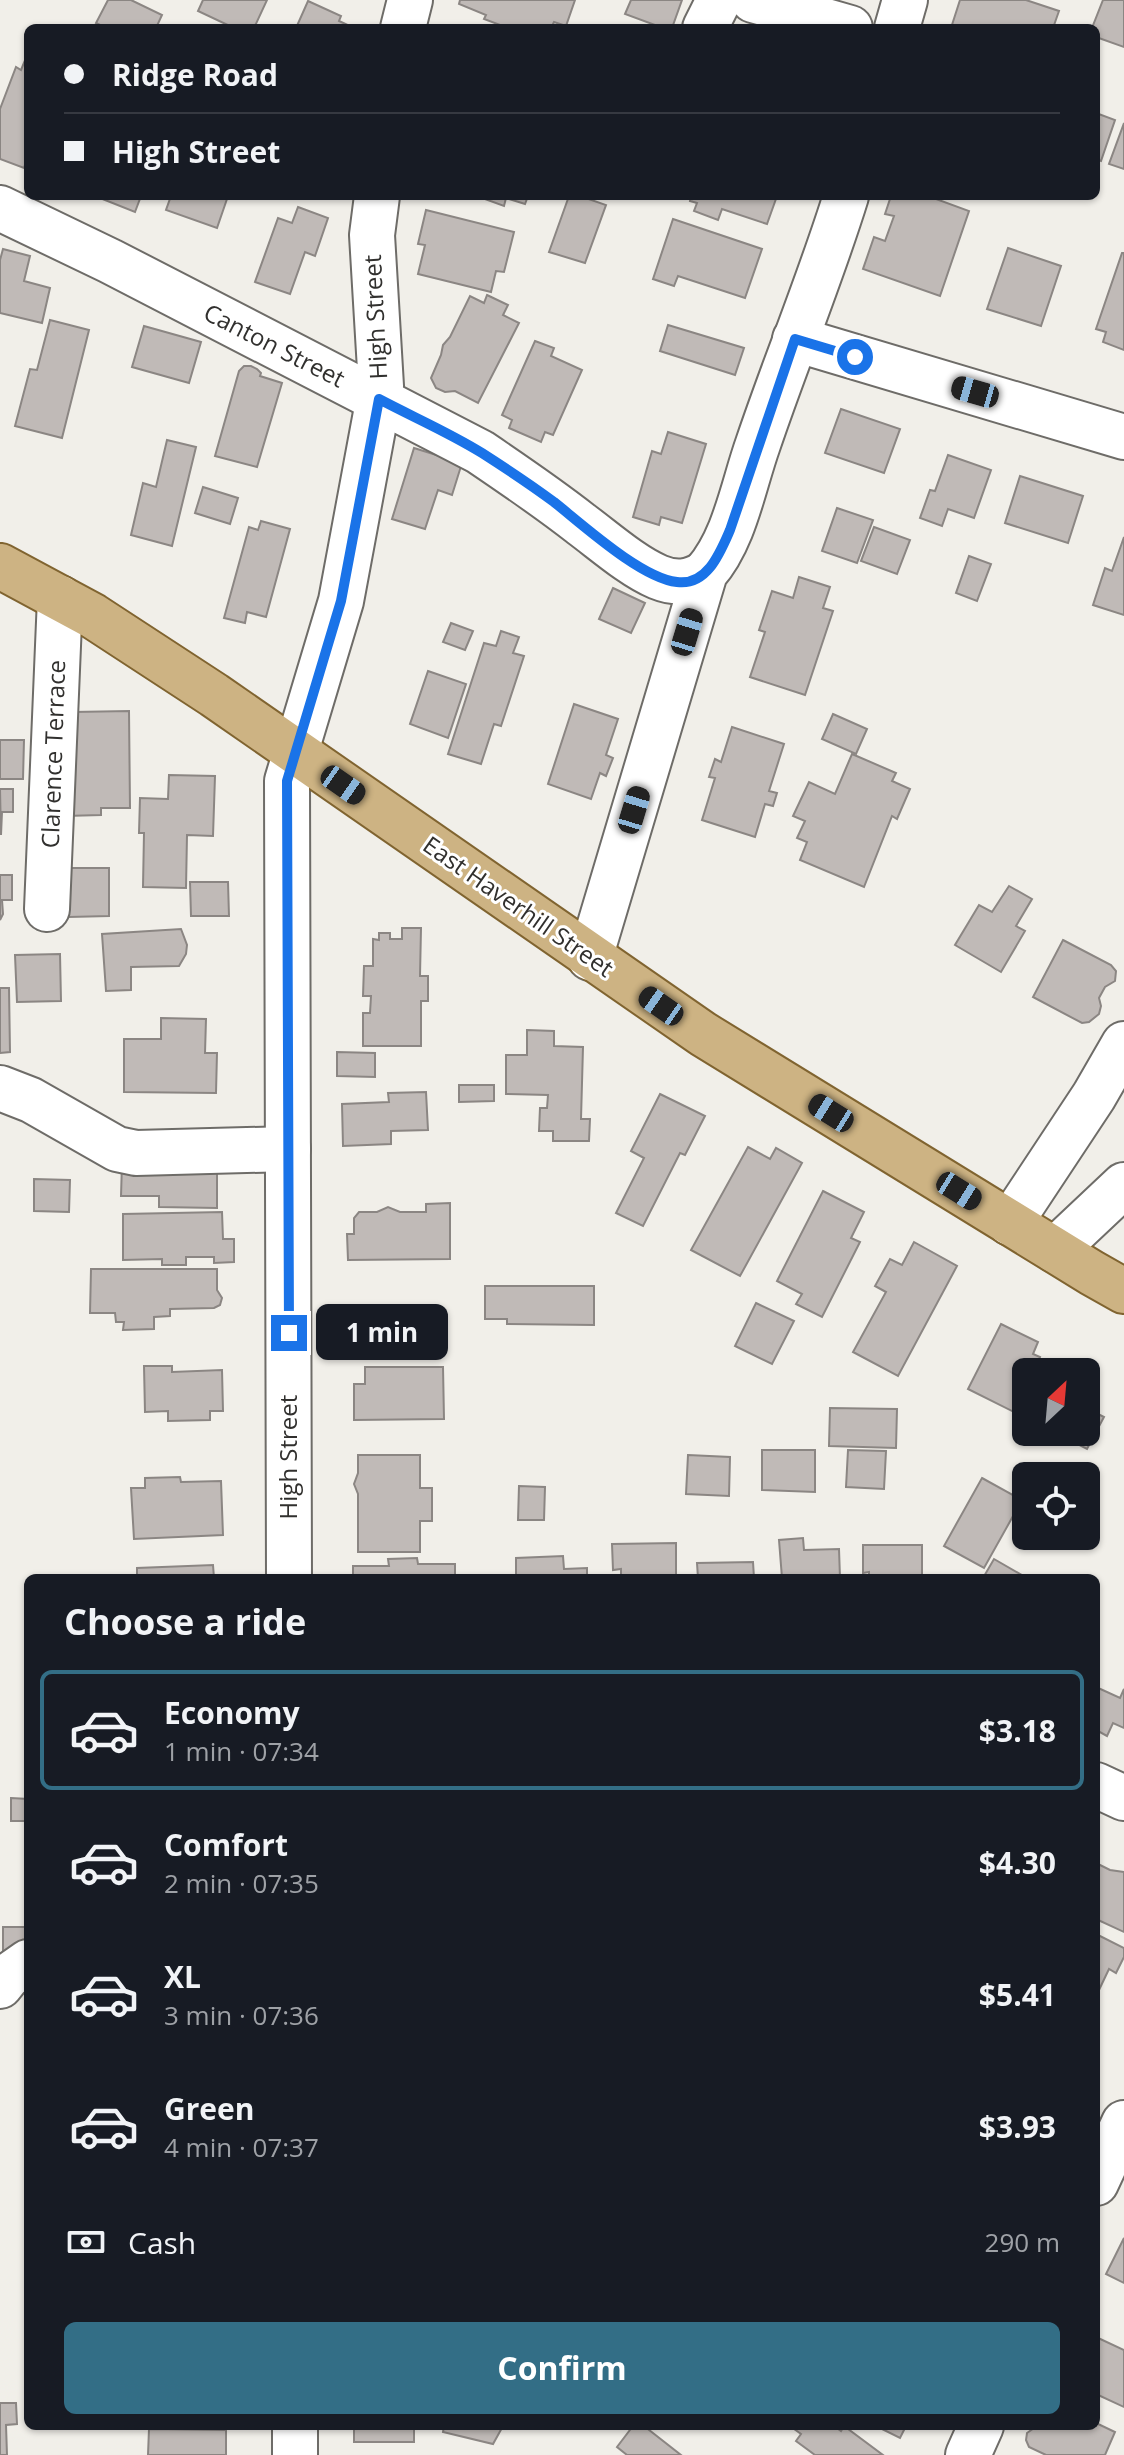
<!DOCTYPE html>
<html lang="en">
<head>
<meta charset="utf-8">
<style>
	:root { --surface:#171b24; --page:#242831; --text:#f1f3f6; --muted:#9ea1a6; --line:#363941; --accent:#336e86 }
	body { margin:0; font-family:"Open Sans",sans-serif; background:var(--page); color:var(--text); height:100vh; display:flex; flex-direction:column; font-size:30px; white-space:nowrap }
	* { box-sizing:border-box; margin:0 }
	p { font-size:26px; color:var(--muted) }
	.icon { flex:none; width:44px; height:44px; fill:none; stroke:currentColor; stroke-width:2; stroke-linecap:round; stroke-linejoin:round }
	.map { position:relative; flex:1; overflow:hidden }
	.sheet { position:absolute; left:24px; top:1574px; width:1076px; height:856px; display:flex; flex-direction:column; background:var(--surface); border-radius:12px; box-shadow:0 2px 6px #0004 }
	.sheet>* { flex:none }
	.guide { position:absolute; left:24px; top:24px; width:1076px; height:176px; border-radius:12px; box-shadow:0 2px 6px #0004; display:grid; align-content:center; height:176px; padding:0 40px; background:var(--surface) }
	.needle { width:52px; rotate:26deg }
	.controls { position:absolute; left:1012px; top:1358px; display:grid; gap:16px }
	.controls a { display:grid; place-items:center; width:88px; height:88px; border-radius:12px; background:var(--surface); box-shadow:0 2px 6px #0004; font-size:40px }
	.end { position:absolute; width:36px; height:36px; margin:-18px; border:10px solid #1a73e8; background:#fff; box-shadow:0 0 0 4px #fff }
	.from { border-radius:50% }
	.bubble { position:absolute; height:56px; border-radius:12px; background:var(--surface); box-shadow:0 2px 6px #0004; font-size:26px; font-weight:700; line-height:56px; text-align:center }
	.car { position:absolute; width:24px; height:48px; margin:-24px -12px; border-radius:10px; box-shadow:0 0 6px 2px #0007; background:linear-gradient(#222 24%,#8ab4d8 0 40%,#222 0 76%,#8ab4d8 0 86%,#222 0) }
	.guide b { display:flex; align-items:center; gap:28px; height:76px; font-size:30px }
	.guide b+b { border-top:2px solid var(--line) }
	.guide i { width:20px; height:20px; background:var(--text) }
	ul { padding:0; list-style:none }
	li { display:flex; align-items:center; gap:24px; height:120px; margin:0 16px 12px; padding:0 24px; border:4px solid transparent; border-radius:12px }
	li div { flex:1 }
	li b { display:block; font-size:30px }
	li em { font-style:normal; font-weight:700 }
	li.on { border-color:var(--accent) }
	li>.icon { width:72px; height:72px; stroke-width:1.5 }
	h2 { padding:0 40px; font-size:36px; line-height:96px }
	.pay { display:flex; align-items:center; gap:20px; height:88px; padding:0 40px; font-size:30px }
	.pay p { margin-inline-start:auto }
	.cta { display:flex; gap:16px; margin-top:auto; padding:16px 40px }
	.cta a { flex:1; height:92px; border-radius:12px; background:var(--accent); color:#fff; font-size:32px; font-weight:700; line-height:92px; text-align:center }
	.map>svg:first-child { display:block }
	.building { fill:#c0bab7; stroke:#8b8683; stroke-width:2 }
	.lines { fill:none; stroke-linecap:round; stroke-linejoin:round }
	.minor-casing { stroke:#6e6c68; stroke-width:48 }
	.major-casing { stroke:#806430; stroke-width:48 }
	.minor { stroke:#fff; stroke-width:44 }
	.major { stroke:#cdb383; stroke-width:44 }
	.route { stroke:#1a73e8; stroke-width:10 }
	.labels { text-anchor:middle; stroke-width:6; stroke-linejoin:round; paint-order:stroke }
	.street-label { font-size:24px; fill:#31302e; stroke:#fff }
</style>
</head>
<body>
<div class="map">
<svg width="1124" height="2455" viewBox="0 0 1124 2455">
	<rect width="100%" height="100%" fill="#f1efe9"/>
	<!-- building -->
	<g class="building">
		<polygon points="108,0 131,0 162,15 156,28 106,28 96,23"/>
		<polygon points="203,0 267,0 254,28 234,28 198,11"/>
		<polygon points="460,0 575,0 566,26 554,22 551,28 508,28 484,19 486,15 459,4"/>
		<polygon points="631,0 682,0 672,28 663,28 625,14"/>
		<polygon points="960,0 1026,0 1059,11 1053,28 951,28"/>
		<polygon points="1103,0 1124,0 1124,47 1096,37 1096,28 1092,28"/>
		<polygon points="308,1 341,16 339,21 354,28 296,28"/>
		<polygon points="26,58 28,156 24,168 0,159 0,109 16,67 21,70"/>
		<polygon points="1096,113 1115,120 1101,161 1096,159"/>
		<polygon points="1124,123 1124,169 1109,164"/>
		<polygon points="95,196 141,196 135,212"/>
		<polygon points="171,196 228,196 217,228 166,210"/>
		<polygon points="483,196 528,196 525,204 506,198 504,206 482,198"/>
		<polygon points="569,196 580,196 606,205 585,263 549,252"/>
		<polygon points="691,196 777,196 767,224 722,209 718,220 694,211 697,203 690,201"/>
		<polygon points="891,196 928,196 969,211 940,296 863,269 874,237 885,241 894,216 885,214"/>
		<polygon points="298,207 328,218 315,256 305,252 290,294 255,282 278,218 292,223"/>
		<polygon points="426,210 514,232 504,272 496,271 491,292 418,274 425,245 418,244"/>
		<polygon points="673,219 762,249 745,298 678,276 674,286 653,279"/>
		<polygon points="1008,248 1061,266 1041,326 987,309"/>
		<polygon points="3,249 30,256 24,281 50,288 42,323 0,313 0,260"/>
		<polygon points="1122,253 1124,253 1124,350 1103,342 1106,332 1096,329"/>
		<polygon points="487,295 508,305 503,315 519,323 478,403 455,391 445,392 436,388 431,378 441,355 443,345 450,337 470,296 484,303"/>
		<polygon points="50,320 89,330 62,438 15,426 30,369 37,370"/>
		<polygon points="668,325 744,348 735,375 660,351"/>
		<polygon points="144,326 201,342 189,383 132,367"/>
		<polygon points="535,341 554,348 551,356 582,370 553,435 545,432 541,442 509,428 512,420 502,415"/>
		<polygon points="244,366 251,366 257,369 261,373 260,376 282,383 257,467 215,456 239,371"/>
		<polygon points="841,409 900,429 884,473 825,453"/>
		<polygon points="668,432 706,444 682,523 661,517 659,525 633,517 652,451 661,454"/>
		<polygon points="167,440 196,447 172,546 131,535 143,483 156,487"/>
		<polygon points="414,448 462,463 452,495 438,490 425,529 392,519"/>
		<polygon points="948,455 991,470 974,518 948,509 942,526 920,518 930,490 935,491"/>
		<polygon points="1020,476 1083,496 1068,543 1005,523"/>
		<polygon points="203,487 238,498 230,524 195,513"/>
		<polygon points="837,508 873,520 857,563 822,551"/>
		<polygon points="261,521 290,529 266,617 247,612 245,623 224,618 249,527 258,530"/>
		<polygon points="874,527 910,540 897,574 861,561"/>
		<polygon points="1124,537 1124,615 1093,605 1105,568 1112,571"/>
		<polygon points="969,556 991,564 977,601 956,593"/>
		<polygon points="799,577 830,587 823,608 833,611 805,695 750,677 765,632 759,630 772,591 793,598"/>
		<polygon points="613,588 645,603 631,633 599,619"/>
		<polygon points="451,623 473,631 465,650 443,642"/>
		<polygon points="501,631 519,637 513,653 524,656 501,726 494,724 481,764 448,754 484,643 496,646"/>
		<polygon points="428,671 466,684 448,738 410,724"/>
		<polygon points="574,704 618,719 606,755 613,758 606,776 600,773 591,799 548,784"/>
		<polygon points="129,711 130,808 101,808 101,815 65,816 73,712"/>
		<polygon points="833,714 867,729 856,754 822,739"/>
		<polygon points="732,727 784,744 769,791 777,793 773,806 765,804 755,837 702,820 715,778 709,777 715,759 721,762"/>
		<polygon points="0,740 24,740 23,779 0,779"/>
		<polygon points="852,754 896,773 892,781 910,789 897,819 892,816 864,887 800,860 807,842 797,838 805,821 793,816 809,782 835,794"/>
		<polygon points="169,775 215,776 213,836 187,835 186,888 143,887 144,833 139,833 140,798 168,799"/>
		<polygon points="0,789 13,789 13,812 2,812 1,835"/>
		<polygon points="69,868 109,868 109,916 69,917"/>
		<polygon points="0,875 12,875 12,900 2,900 3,914 0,920"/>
		<polygon points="190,882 228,882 229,916 191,916"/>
		<polygon points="1009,886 1032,899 1016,926 1025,931 1001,972 955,945 979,905 992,912"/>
		<polygon points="402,928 421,928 420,976 428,976 428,1001 421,1001 421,1046 363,1046 363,1013 370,1013 371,996 363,996 364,966 373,966 373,939 379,940 379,933 390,933 390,939 402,939"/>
		<polygon points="181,929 187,945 186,954 179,966 131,967 131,990 106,991 102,934"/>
		<polygon points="1063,940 1111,965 1116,971 1115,981 1105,987 1099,998 1101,1006 1099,1014 1089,1022 1082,1023 1033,997"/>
		<polygon points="60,954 61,1001 17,1002 15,955"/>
		<polygon points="0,988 9,988 10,1052 0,1053"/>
		<polygon points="161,1018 206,1019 205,1053 217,1053 216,1093 124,1092 124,1039 161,1039"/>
		<polygon points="527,1030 554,1031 554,1046 583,1047 581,1119 590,1119 589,1141 553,1141 553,1131 539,1131 540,1108 547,1108 548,1095 506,1094 506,1055 527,1055"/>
		<polygon points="337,1052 375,1053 375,1077 337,1076"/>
		<polygon points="459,1085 494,1085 494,1101 459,1102"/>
		<polygon points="426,1092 428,1130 391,1131 391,1144 343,1146 342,1104 389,1102 388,1093"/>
		<polygon points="660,1094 705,1116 685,1155 680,1153 643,1226 616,1213 644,1158 631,1151"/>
		<polygon points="748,1147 770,1159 776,1148 802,1163 740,1276 691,1250"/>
		<polygon points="122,1163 217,1164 217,1208 159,1207 159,1196 121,1196"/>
		<polygon points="34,1179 70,1180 69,1212 34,1211"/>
		<polygon points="823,1191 864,1212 851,1238 860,1242 822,1317 796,1304 802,1294 777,1281"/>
		<polygon points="450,1203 450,1259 348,1260 347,1234 354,1234 354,1218 359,1212 377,1212 388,1207 400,1212 426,1212 426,1204"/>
		<polygon points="222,1212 223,1239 234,1239 234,1262 214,1263 214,1257 186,1257 186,1265 162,1265 162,1259 123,1260 123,1214"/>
		<polygon points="914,1242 957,1266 898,1376 853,1352 886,1292 875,1286 890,1259 902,1265"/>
		<polygon points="91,1269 217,1269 217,1290 222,1298 220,1305 214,1308 170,1309 170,1316 154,1317 154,1329 123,1330 124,1322 116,1322 115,1313 90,1313"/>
		<polygon points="485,1286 594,1286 594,1325 507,1324 507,1319 485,1319"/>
		<polygon points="756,1303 794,1321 772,1364 735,1346"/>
		<polygon points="1001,1324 1038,1342 1033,1354 1040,1357 1038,1362 1056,1372 1026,1372 1026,1418 968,1389"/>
		<polygon points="144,1366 172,1366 172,1372 222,1370 223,1411 210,1411 210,1420 168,1421 168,1411 145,1412"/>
		<polygon points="365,1367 443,1367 444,1419 354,1420 354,1384 365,1384"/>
		<polygon points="830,1408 897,1409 896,1448 829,1446"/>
		<polygon points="1086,1408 1104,1417 1087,1449 1054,1432 1086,1432"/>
		<polygon points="762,1450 815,1450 815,1492 762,1490"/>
		<polygon points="848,1450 886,1451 884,1489 846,1487"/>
		<polygon points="358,1455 420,1455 420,1488 432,1488 432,1521 420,1521 420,1552 358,1552 358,1494 354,1484 358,1473"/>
		<polygon points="688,1455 730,1457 729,1496 686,1494"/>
		<polygon points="180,1477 181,1482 221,1481 223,1535 134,1539 131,1488 145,1488 145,1478"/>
		<polygon points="982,1478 1022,1500 984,1568 944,1546"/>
		<polygon points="519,1486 545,1487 544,1520 518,1520"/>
		<polygon points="803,1538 804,1550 839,1549 840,1578 782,1578 779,1540"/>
		<polygon points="676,1543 676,1578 621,1578 621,1569 613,1570 612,1544"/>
		<polygon points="863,1545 922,1545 922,1578 869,1578 869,1572 863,1573"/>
		<polygon points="563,1556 564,1569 587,1568 587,1578 516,1578 516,1558"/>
		<polygon points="417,1558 418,1564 455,1564 455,1578 353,1578 353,1566 389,1566 388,1559"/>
		<polygon points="994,1559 1027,1578 983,1578"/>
		<polygon points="753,1562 754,1578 698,1578 697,1563"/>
		<polygon points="213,1565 214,1578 137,1578 137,1568"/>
		<polygon points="1096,1687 1120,1698 1124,1689 1124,1728 1113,1723 1107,1736 1096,1730"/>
		<polygon points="11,1798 28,1799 28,1821 11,1821"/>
		<polygon points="1096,1863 1110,1870 1124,1872 1124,1932 1096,1919"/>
		<rect x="3" y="1927" width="25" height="28"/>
		<polygon points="1096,1934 1124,1948 1124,1957 1116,1973 1109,1969 1099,1990 1096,1988"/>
		<polygon points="1124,2238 1124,2283 1106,2274"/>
		<polygon points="1096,2337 1124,2350 1124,2407 1096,2394"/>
		<polygon points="0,2403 16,2403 17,2424 6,2425 7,2455 0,2455"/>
		<polygon points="1096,2423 1115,2432 1105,2455 1046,2455 1029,2447 1026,2440 1027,2433 1037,2426 1096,2426"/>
		<rect x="354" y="2426" width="60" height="16"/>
		<polygon points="444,2426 503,2426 493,2444 443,2432"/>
		<polygon points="633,2426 644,2426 681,2455 627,2455 617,2447"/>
		<polygon points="790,2426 834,2426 841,2431 844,2426 883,2455 815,2455 796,2441 801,2434"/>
		<polygon points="876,2426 906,2426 900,2438"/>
		<polygon points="149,2429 226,2430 226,2455 148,2455"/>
	</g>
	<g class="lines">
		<!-- minor casing -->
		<g class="minor-casing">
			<g id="minor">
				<polyline points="753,0 850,28"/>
				<polyline points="403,28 410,0"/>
				<polyline points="705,28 719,0"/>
				<polyline points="897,28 905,0"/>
				<path d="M0 208 110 261 480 452C514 475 548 498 581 524 604 541 632 566 658 577 675 584 690 583 705 573"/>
				<polyline points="795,339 1124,437"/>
				<polyline points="47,909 60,598"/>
				<path d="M590 958 705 573C735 539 743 486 758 444 786 361 820 280 846 196"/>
				<polyline points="0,1088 31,1100 117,1149 136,1153 288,1149"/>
				<polyline points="1010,1223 1094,1096 1124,1044"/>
				<polyline points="1055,1250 1124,1185"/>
				<polyline points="289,1578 287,781 341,601 381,386 372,235 377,196"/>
				<polyline points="1096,1785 1124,1798"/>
				<polyline points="0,1986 8,1976 28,1962"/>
				<polyline points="1096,2183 1124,2123"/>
				<polyline points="295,2426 295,2455"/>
				<polyline points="968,2455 981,2426"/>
			</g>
		</g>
		<!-- major casing -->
		<g class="major-casing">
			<polyline id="major" points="0,566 93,616 214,695 703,1034 1092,1273 1124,1291"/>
		</g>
		<!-- minor -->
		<use href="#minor" class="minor"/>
		<!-- major -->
		<use href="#major" class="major"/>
	</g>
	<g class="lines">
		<!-- route -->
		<path class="route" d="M289 1333 287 781 341 601 379 399C413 417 450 433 482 453 507 469 531 485 554 502 583 525 641 578 677 582 707 586 720 553 730 530L795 339 855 357"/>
	</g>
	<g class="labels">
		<!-- street labels -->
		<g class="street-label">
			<text transform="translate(376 317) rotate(-93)" y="8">High Street</text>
			<text transform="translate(274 346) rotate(27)" y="8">Canton Street</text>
			<text transform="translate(54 754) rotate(-88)" y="8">Clarence Terrace</text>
			<text transform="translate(518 907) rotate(35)" y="8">East Haverhill Street</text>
			<text transform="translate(289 1457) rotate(-90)" y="8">High Street</text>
		</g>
	</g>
</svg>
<div class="controls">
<a><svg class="needle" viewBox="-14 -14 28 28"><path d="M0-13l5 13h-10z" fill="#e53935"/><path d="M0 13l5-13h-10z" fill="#9ea1a6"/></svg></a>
<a><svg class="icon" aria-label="locate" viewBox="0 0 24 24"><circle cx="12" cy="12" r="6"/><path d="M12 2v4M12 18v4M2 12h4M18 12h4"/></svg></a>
</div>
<i class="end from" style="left:855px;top:357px"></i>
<i class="end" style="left:289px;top:1333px"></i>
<div class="bubble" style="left:316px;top:1304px;width:132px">1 min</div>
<i class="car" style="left:975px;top:392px;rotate:286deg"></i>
<i class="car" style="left:687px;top:632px;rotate:17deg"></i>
<i class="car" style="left:343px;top:785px;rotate:125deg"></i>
<i class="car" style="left:634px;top:810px;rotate:17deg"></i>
<i class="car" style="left:661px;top:1006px;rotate:305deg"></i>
<i class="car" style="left:831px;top:1113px;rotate:302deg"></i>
<i class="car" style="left:959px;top:1191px;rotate:122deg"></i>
<div class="guide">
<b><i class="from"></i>Ridge Road</b>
<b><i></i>High Street</b>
</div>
<section class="sheet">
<h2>Choose a ride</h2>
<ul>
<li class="on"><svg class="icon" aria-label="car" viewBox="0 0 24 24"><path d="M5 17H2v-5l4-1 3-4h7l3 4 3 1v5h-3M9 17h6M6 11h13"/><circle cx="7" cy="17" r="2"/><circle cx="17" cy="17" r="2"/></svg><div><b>Economy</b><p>1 min · 07:34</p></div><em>$3.18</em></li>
<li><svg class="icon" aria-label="car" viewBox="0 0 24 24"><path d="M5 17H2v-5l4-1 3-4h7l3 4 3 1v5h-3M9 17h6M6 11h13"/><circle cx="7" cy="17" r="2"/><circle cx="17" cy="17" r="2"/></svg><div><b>Comfort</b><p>2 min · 07:35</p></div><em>$4.30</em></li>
<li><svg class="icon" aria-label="car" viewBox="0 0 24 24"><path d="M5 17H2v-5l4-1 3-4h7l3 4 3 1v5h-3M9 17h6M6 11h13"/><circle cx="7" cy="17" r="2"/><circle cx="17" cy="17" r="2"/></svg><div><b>XL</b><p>3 min · 07:36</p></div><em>$5.41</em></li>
<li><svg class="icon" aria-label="car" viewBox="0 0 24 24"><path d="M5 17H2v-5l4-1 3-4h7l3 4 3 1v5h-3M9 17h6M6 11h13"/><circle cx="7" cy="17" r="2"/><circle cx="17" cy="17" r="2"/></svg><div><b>Green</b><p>4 min · 07:37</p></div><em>$3.93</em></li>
</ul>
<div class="pay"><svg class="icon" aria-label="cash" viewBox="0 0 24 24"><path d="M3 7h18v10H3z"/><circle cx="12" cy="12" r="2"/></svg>Cash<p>290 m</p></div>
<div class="cta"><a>Confirm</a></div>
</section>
</div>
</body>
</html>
